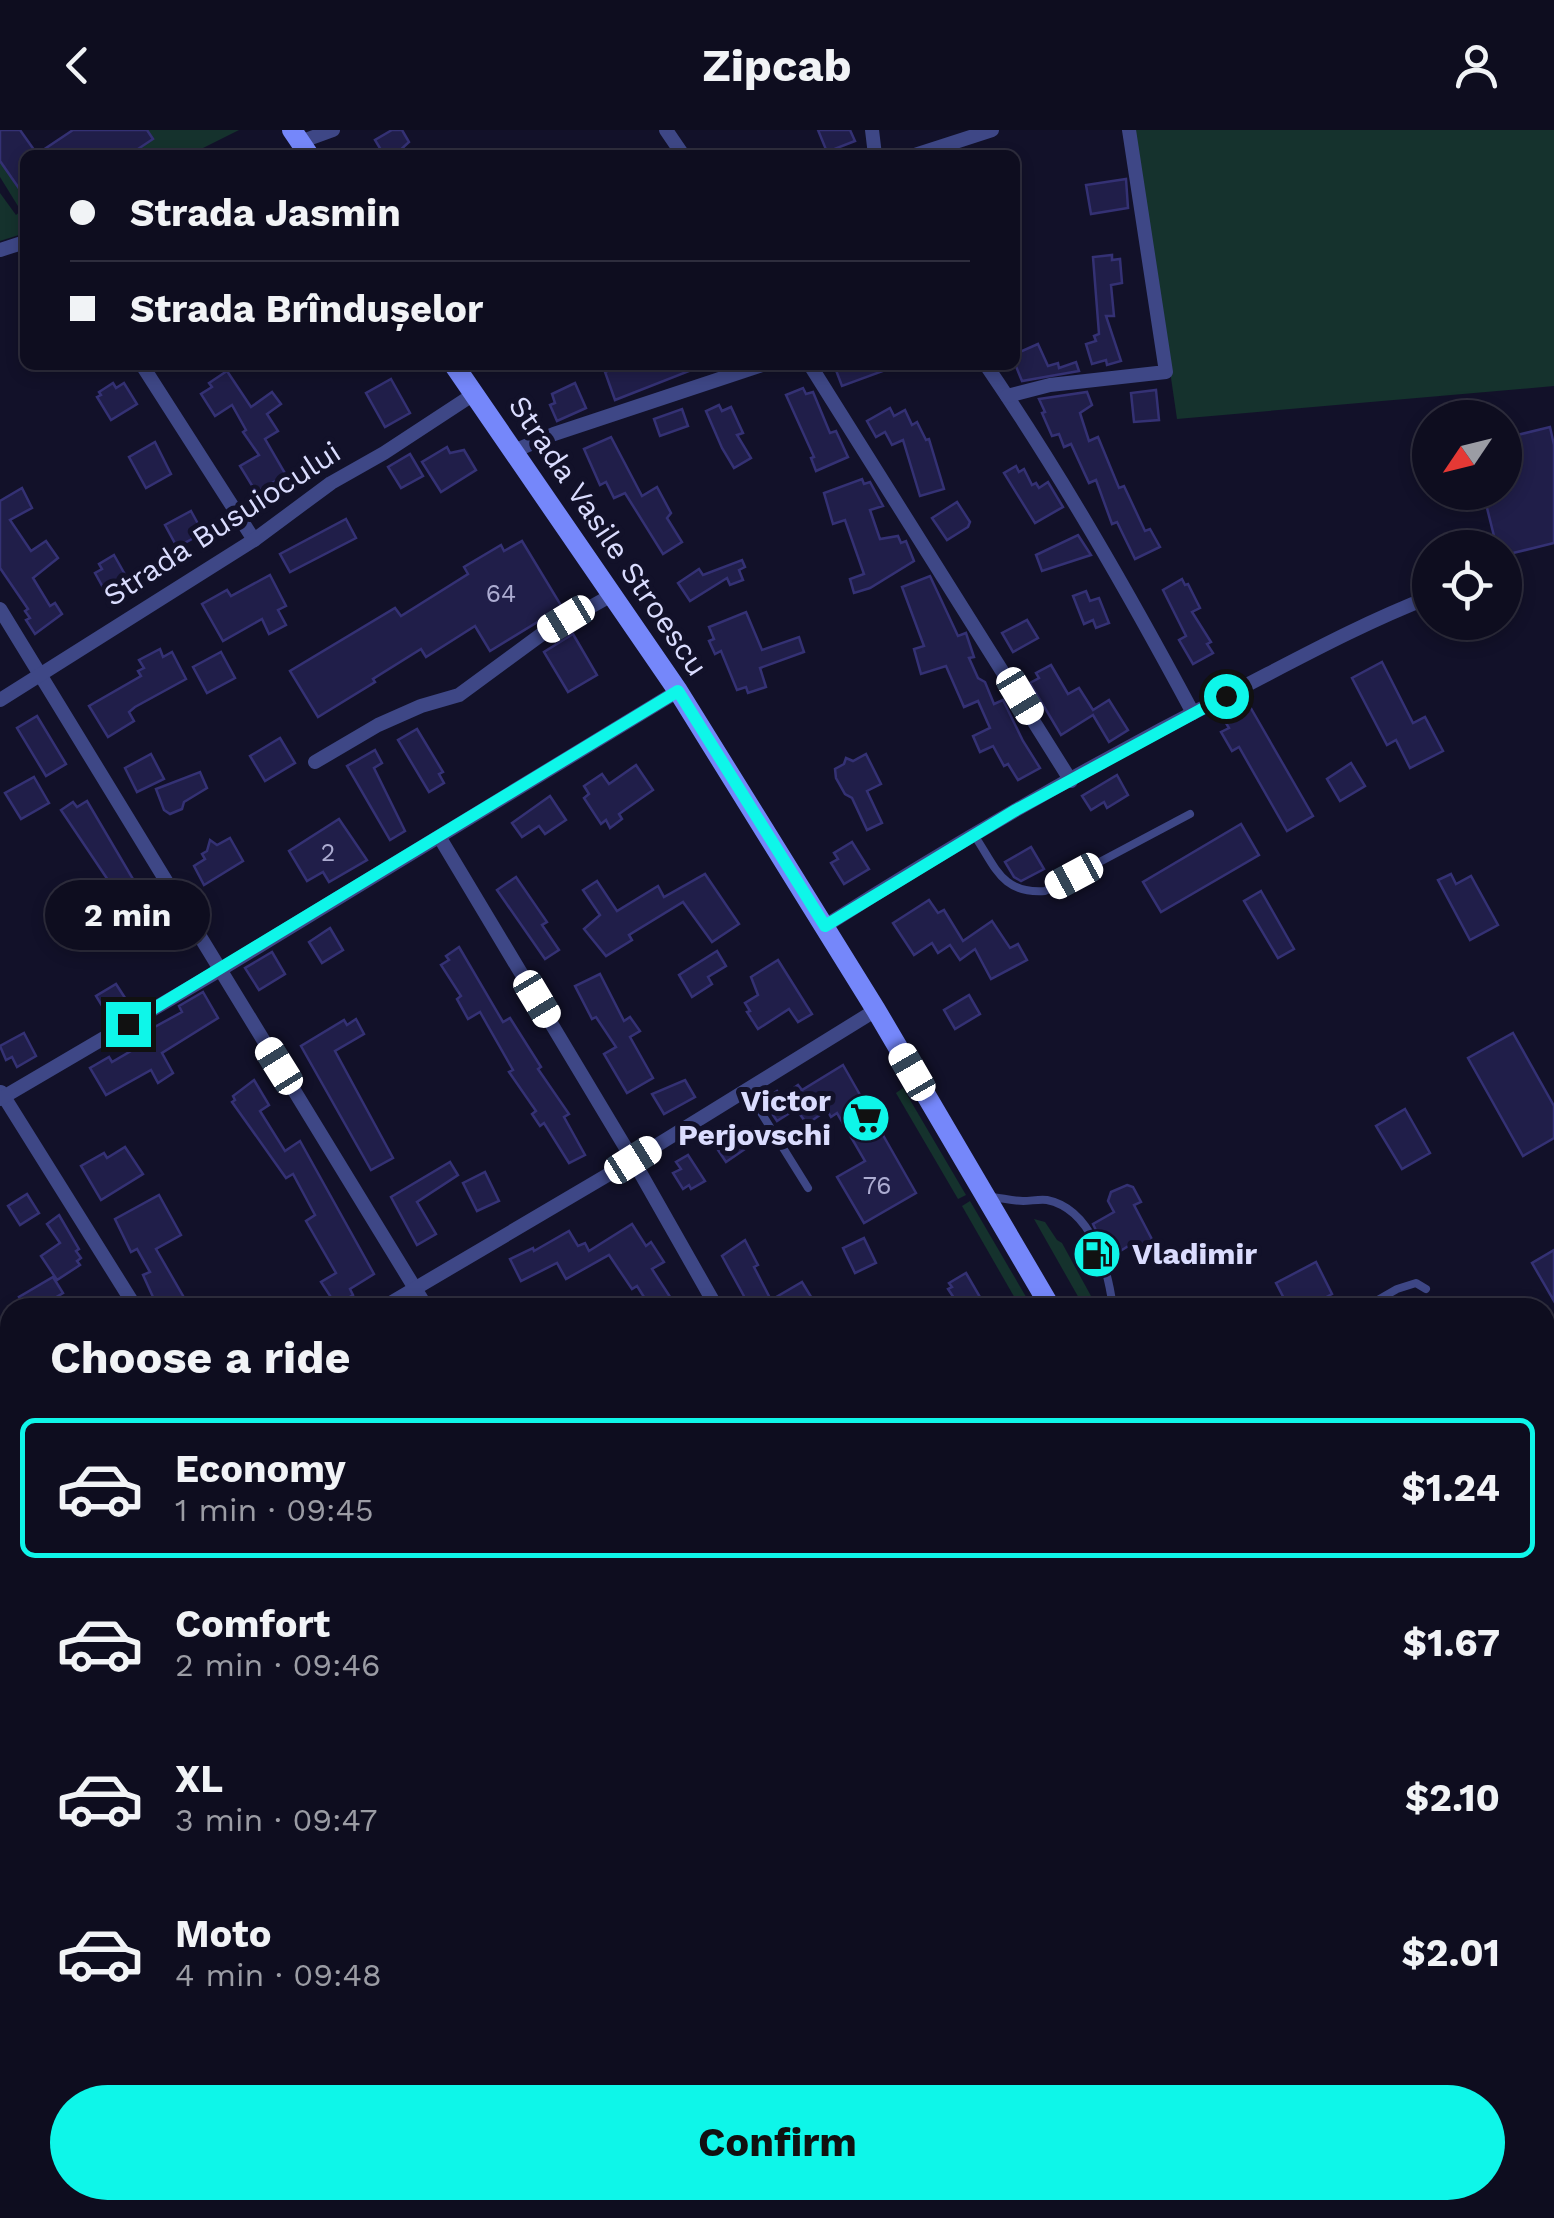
<!DOCTYPE html>
<html lang="en">
<head>
<meta charset="utf-8">
<style>
	:root { --surface:#0e0d1f; --page:#1c1b2c; --text:#f1f3f6; --muted:#9b9ca4; --line:#2e2d3d; --accent:#0ef6e9 }
	body { margin:0; font-family:"Work Sans",sans-serif; background:var(--page); color:var(--text); height:100vh; display:flex; flex-direction:column; font-size:38px; white-space:nowrap }
	* { box-sizing:border-box; margin:0 }
	p { font-size:32px; color:var(--muted) }
	.icon { flex:none; width:55px; height:55px; fill:none; stroke:currentColor; stroke-width:2; stroke-linecap:round; stroke-linejoin:round }
	.map { position:relative; flex:1; overflow:hidden }
	.details { position:absolute; left:0px; top:1168px; width:1555px; height:922px; display:flex; flex-direction:column; background:var(--surface); border-radius:30px 30px 0 0; box-shadow:0 5px 15px #0003,0 0 0 2px var(--line) }
	.details>* { flex:none }
	.banner { position:absolute; left:20px; top:20px; width:1000px; height:220px; border-radius:15px; box-shadow:0 5px 15px #0003,0 0 0 2px var(--line); display:grid; align-content:center; height:220px; padding:0 50px; background:var(--surface) }
	.needle { width:65px; rotate:235deg }
	.tools { position:absolute; left:1412px; top:270px; display:grid; gap:20px }
	.tools a { display:grid; place-items:center; width:110px; height:110px; border-radius:50%; background:var(--surface); box-shadow:0 5px 15px #0003,0 0 0 2px var(--line); font-size:50px }
	.end { position:absolute; width:45px; height:45px; margin:-22px; border:12px solid #0ef6e9; background:#111; box-shadow:0 0 0 5px #111 }
	.from { border-radius:50% }
	.bubble { position:absolute; height:70px; border-radius:35px; background:var(--surface); box-shadow:0 5px 15px #0003,0 0 0 2px var(--line); font-size:32px; font-weight:700; line-height:70px; text-align:center }
	.car { position:absolute; width:30px; height:60px; margin:-30px -15px; border-radius:12px; box-shadow:0 0 8px 2px #0007; background:linear-gradient(#fff 24%,#345 0 40%,#fff 0 76%,#345 0 86%,#fff 0) }
	.banner b { display:flex; align-items:center; gap:35px; height:95px; font-size:38px }
	.banner b+b { border-top:2px solid var(--line) }
	.banner i { width:25px; height:25px; background:var(--text) }
	ul { padding:0; list-style:none }
	li { display:flex; align-items:center; gap:30px; height:140px; margin:0 20px 15px; padding:0 30px; border:5px solid transparent; border-radius:15px }
	li div { flex:1 }
	li b { display:block; font-size:38px }
	li em { font-style:normal; font-weight:700 }
	li.selected { border-color:var(--accent) }
	li>.icon { width:90px; height:90px; stroke-width:1.5 }
	h2 { padding:0 50px; font-size:45px; line-height:120px }
	.button { display:flex; gap:20px; margin-top:auto; padding:20px 50px }
	.button a { flex:1; height:115px; border-radius:60px; background:var(--accent); color:#111; font-size:40px; font-weight:700; line-height:115px; text-align:center }
	header { display:flex; justify-content:space-between; align-items:center; height:130px; padding:0 50px; background:var(--surface); font-size:45px; font-weight:700 }
	.map>svg:first-child { display:block }
	.green { fill:#15322d }
	.building { fill:#201e49; stroke:#343174; stroke-width:2.5 }
	.lines { fill:none; stroke-linecap:round; stroke-linejoin:round }
	.service { stroke:#3e4786; stroke-width:8 }
	.minor { stroke:#3e4786; stroke-width:14 }
	.secondary { stroke:#7587fa; stroke-width:20 }
	.route { stroke:#0ef6e9; stroke-width:12 }
	.labels { text-anchor:middle; stroke-width:10; stroke-linejoin:round; paint-order:stroke }
	.number-label { font-size:25px; fill:#acacd1 }
	.street-label { font-size:30px; fill:#dadcfe; stroke:#121129 }
	.poi-label { font-size:30px; font-weight:bold; fill:#dadcfe; stroke:#121129; text-anchor:end }
</style>
</head>
<body>
<header><svg class="icon" aria-label="back" viewBox="0 0 24 24"><path d="M15 5l-7 7 7 7"/></svg>Zipcab<svg class="icon" aria-label="person" viewBox="0 0 24 24"><circle cx="12" cy="8" r="4"/><path d="M4 21q1-7 8-7t8 7"/></svg></header>
<div class="map">
<svg width="1554" height="2088" viewBox="0 0 1554 2088">
	<rect width="100%" height="100%" fill="#121129"/>
	<!-- green -->
	<g class="green">
		<polygon points="147,0 239,0 189,25 129,25 153,9"/>
		<polygon points="1135,0 1554,0 1554,256 1177,289"/>
		<polygon points="0,31 25,67 25,103 0,111 0,63 16,85 21,81 0,47"/>
		<polygon points="903,958 966,1065 958,1069 896,963"/>
		<polygon points="970,1071 1032,1177 1020,1177 962,1076"/>
		<polygon points="1034,1089 1045,1092 1057,1110 1062,1113 1097,1177 1084,1177"/>
	</g>
	<!-- building -->
	<g class="building">
		<polygon points="0,0 20,0 37,24 73,0 147,0 153,9 129,25 25,25 25,67 0,31"/>
		<polygon points="392,0 402,0 409,12 395,25 384,25 375,10"/>
		<polygon points="818,0 850,0 855,11 827,22"/>
		<polygon points="1126,49 1128,78 1091,84 1086,55"/>
		<polygon points="1112,125 1112,130 1120,129 1122,153 1111,155 1114,186 1106,186 1121,231 1107,235 1106,230 1092,234 1086,214 1096,211 1094,206 1099,204 1093,127"/>
		<polygon points="1038,214 1048,236 1058,233 1059,238 1076,232 1079,241 1022,251 1015,234 1015,224"/>
		<polygon points="621,235 702,235 702,236 615,270 605,242"/>
		<polygon points="834,235 894,235 894,237 842,256"/>
		<polygon points="227,241 251,277 272,262 281,274 267,284 278,301 265,309 286,345 256,362 240,336 259,325 243,302 246,300 232,275 215,286 201,264 212,257 209,253"/>
		<polygon points="391,249 410,283 385,297 366,263"/>
		<polygon points="113,253 116,258 124,253 137,274 111,290 97,267 101,265 99,262"/>
		<polygon points="575,253 586,278 557,291 550,275 555,273 552,264"/>
		<polygon points="803,258 806,264 813,262 830,303 836,301 848,327 816,341 811,328 814,327 786,265"/>
		<polygon points="1156,260 1159,290 1134,292 1131,263"/>
		<polygon points="1087,262 1092,275 1080,283 1089,311 1098,307 1119,358 1124,356 1145,401 1150,399 1160,417 1135,429 1117,392 1112,394 1096,350 1089,353 1071,314 1064,317 1059,304 1052,306 1042,283 1045,282 1039,269"/>
		<polygon points="719,275 722,281 731,277 743,303 737,305 751,328 734,338 722,318 706,281"/>
		<polygon points="890,278 894,286 905,280 912,295 917,292 926,310 929,309 944,359 920,366 903,310 892,315 885,302 876,307 867,291"/>
		<polygon points="682,279 688,296 660,306 654,289"/>
		<polygon points="1550,297 1554,315 1554,413 1505,425 1505,418 1497,418 1483,362 1505,362 1505,308"/>
		<polygon points="611,307 642,366 657,357 671,383 667,388 682,412 663,424 625,363 614,368 606,352 600,355 584,319"/>
		<polygon points="155,312 171,344 146,358 129,327"/>
		<polygon points="447,317 450,323 464,320 476,340 441,362 422,332"/>
		<polygon points="410,324 423,346 401,358 388,337"/>
		<polygon points="1016,336 1019,342 1024,339 1032,355 1036,353 1039,358 1048,352 1063,377 1035,393 1004,343"/>
		<polygon points="862,349 864,354 870,352 883,376 870,380 880,409 898,406 901,413 906,411 914,431 870,458 854,463 850,449 864,444 845,390 833,394 824,363"/>
		<polygon points="22,358 32,378 10,390 31,421 46,411 58,428 33,448 50,476 55,473 62,484 35,504 26,490 30,488 25,481 28,479 0,438 0,371"/>
		<polygon points="957,372 970,392 968,397 947,410 932,388"/>
		<polygon points="191,381 203,403 177,417 165,395"/>
		<polygon points="346,389 356,408 290,442 280,424"/>
		<polygon points="1078,405 1091,425 1042,441 1036,425"/>
		<polygon points="522,411 562,477 490,521 475,496 426,527 421,519 373,549 375,552 318,587 290,541 395,478 401,486 468,444 464,437 501,415 504,421"/>
		<polygon points="114,425 127,448 105,461 95,443 102,439 99,434"/>
		<polygon points="742,430 745,437 739,440 743,450 730,455 727,448 690,471 678,453 699,439 703,445"/>
		<polygon points="270,445 286,476 278,480 286,495 269,504 262,489 223,511 202,474 227,460 231,466"/>
		<polygon points="930,446 958,506 966,503 974,527 969,528 978,548 985,552 994,574 1003,570 1023,611 1040,638 1018,650 1008,634 1004,636 993,616 980,622 973,606 990,598 978,571 964,577 946,536 921,544 914,519 924,516 902,457"/>
		<polygon points="1182,449 1185,455 1188,454 1200,478 1192,482 1211,512 1207,514 1213,523 1193,534 1179,510 1186,506 1163,460"/>
		<polygon points="1086,461 1090,471 1099,468 1109,493 1096,498 1093,490 1084,494 1073,466"/>
		<polygon points="746,482 762,520 799,507 804,522 760,538 766,557 748,563 746,557 737,560 721,521 715,524 709,511 714,509 709,497"/>
		<polygon points="1027,490 1038,508 1013,522 1002,503"/>
		<polygon points="573,504 597,545 568,562 544,522"/>
		<polygon points="160,519 163,527 172,522 186,549 135,577 129,582 134,591 108,607 89,576 141,546 138,541 144,538 139,530"/>
		<polygon points="221,522 235,548 207,563 193,537"/>
		<polygon points="1382,532 1413,593 1425,587 1443,621 1410,638 1396,610 1387,615 1352,548"/>
		<polygon points="1051,535 1068,564 1079,558 1093,580 1109,570 1128,600 1109,612 1093,585 1061,605 1030,553 1039,548 1036,543"/>
		<polygon points="1245,568 1313,686 1287,701 1239,617 1232,621 1221,602 1229,598 1220,583"/>
		<polygon points="37,586 66,634 46,646 17,598"/>
		<polygon points="417,599 443,642 439,644 444,653 429,662 398,610"/>
		<polygon points="280,608 295,633 265,651 250,626"/>
		<polygon points="375,620 382,633 374,638 405,701 390,710 347,636"/>
		<polygon points="151,624 164,649 137,662 125,638"/>
		<polygon points="866,624 881,654 867,661 882,693 867,700 852,668 845,664 836,648 835,639 844,634 846,628 853,631"/>
		<polygon points="1351,633 1365,656 1340,671 1327,649"/>
		<polygon points="636,635 653,660 619,684 622,689 610,698 606,690 601,694 584,668 589,664 584,656 602,644 609,654"/>
		<polygon points="200,642 207,658 184,672 182,679 170,684 164,680 156,659"/>
		<polygon points="1117,645 1128,665 1107,678 1104,672 1091,680 1082,666"/>
		<polygon points="34,647 49,673 21,689 5,663"/>
		<polygon points="550,666 566,690 545,704 539,696 522,707 512,693"/>
		<polygon points="87,671 153,783 131,796 107,755 110,753 61,680 73,672 77,677"/>
		<polygon points="339,689 367,730 329,752 323,742 307,751 289,721"/>
		<polygon points="1241,694 1259,725 1161,782 1143,752"/>
		<polygon points="230,708 243,731 204,755 194,736 205,729 202,724 207,721 210,710 217,715"/>
		<polygon points="852,712 869,739 844,754 831,733 838,729 834,723"/>
		<polygon points="1031,717 1044,739 1021,751 1014,747 1005,732"/>
		<polygon points="705,744 739,794 712,812 683,772 629,805 632,810 606,826 584,799 600,785 583,760 597,751 617,781 658,756 664,767"/>
		<polygon points="1451,744 1456,754 1471,746 1498,795 1470,810 1438,750"/>
		<polygon points="516,747 547,792 542,795 559,820 545,829 497,760"/>
		<polygon points="1261,761 1294,819 1278,828 1244,771"/>
		<polygon points="929,770 938,783 944,780 963,811 992,791 1010,818 1018,814 1027,830 991,849 975,819 960,830 950,815 938,823 932,813 914,825 893,793"/>
		<polygon points="330,798 343,820 322,833 309,812"/>
		<polygon points="459,817 503,892 510,888 541,937 538,939 569,984 564,987 585,1025 569,1033 544,993 540,996 532,984 536,981 509,942 513,940 480,882 468,889 457,869 461,866 441,835 449,830 446,826"/>
		<polygon points="717,821 726,836 708,847 712,854 692,867 679,845"/>
		<polygon points="272,822 285,844 259,860 245,838"/>
		<polygon points="778,830 812,884 798,892 789,879 758,899 747,882 750,881 745,873 758,865 751,847"/>
		<polygon points="600,844 624,891 630,887 640,901 630,907 653,948 627,963 604,924 616,917 596,887 592,889 575,856"/>
		<polygon points="116,854 127,871 107,884 96,866"/>
		<polygon points="203,862 218,888 162,923 173,943 158,953 151,940 106,965 90,938 109,927 112,932 136,918 131,910 182,882 179,876"/>
		<polygon points="969,865 980,884 955,899 944,880"/>
		<polygon points="356,889 364,904 335,921 393,1028 371,1040 301,916 344,890 347,895"/>
		<polygon points="24,903 36,926 17,937 12,927 6,930 0,916"/>
		<polygon points="1513,903 1554,976 1554,1008 1523,1026 1468,928"/>
		<polygon points="843,935 916,1063 864,1093 837,1047 865,1031 837,983 831,987 827,980 807,994 796,979 777,991 763,970 777,961 781,967 798,955 802,960"/>
		<polygon points="254,950 269,975 260,981 285,1021 300,1011 374,1144 350,1159 353,1165 336,1175 321,1152 336,1143 306,1091 315,1085 293,1044 286,1048 232,972 235,970 233,966"/>
		<polygon points="685,950 695,967 664,984 652,964"/>
		<polygon points="1405,979 1430,1023 1402,1039 1376,996"/>
		<polygon points="728,1001 732,1007 738,1002 748,1017 726,1032 712,1011"/>
		<polygon points="125,1017 143,1044 101,1070 81,1036 104,1023 107,1028"/>
		<polygon points="688,1025 705,1051 691,1059 689,1055 683,1059 673,1043 681,1039 676,1032"/>
		<polygon points="450,1032 458,1045 417,1072 436,1104 417,1115 391,1067"/>
		<polygon points="485,1042 499,1071 477,1081 463,1053"/>
		<polygon points="1127,1055 1133,1057 1141,1072 1134,1075 1156,1117 1153,1124 1139,1132 1130,1115 1109,1128 1093,1094 1114,1082 1108,1071 1111,1062"/>
		<polygon points="27,1064 39,1083 20,1095 8,1076"/>
		<polygon points="159,1065 181,1105 156,1119 190,1178 158,1178 143,1145 150,1142 137,1119 131,1122 115,1089"/>
		<polygon points="59,1085 79,1119 76,1121 81,1128 77,1131 80,1135 57,1150 41,1126 60,1113 47,1094"/>
		<polygon points="632,1094 646,1116 651,1112 664,1132 652,1139 674,1173 667,1178 651,1178 637,1156 632,1159 609,1125 566,1149 557,1133 521,1151 510,1129 533,1118 534,1121 569,1101 578,1116 585,1113 589,1121"/>
		<polygon points="864,1108 876,1133 855,1143 843,1118"/>
		<polygon points="745,1110 758,1135 754,1137 771,1170 802,1152 813,1170 798,1178 728,1178 745,1168 722,1126"/>
		<polygon points="1554,1120 1554,1171 1532,1133"/>
		<polygon points="1316,1132 1332,1164 1306,1178 1289,1178 1276,1153"/>
		<polygon points="966,1143 980,1167 966,1176 963,1171 958,1174 948,1159 952,1157 949,1153"/>
		<polygon points="53,1147 63,1163 38,1178 26,1178 19,1167"/>
	</g>
	<g class="lines">
		<!-- service -->
		<g class="service">
			<path d="M974 705C996 737 1001 764 1045 761L1190 684"/>
			<polyline points="747,960 808,1058"/>
			<path d="M992 1067C1002 1068 1013 1071 1023 1071 1031 1071 1039 1069 1047 1070 1092 1079 1108 1139 1113 1178"/>
			<polyline points="1364,1178 1397,1159 1416,1153 1426,1159"/>
		</g>
		<!-- minor -->
		<g class="minor">
			<polyline points="666,0 683,25"/>
			<polyline points="872,0 875,25"/>
			<polyline points="300,12 333,0"/>
			<polyline points="915,25 992,0"/>
			<polyline points="0,120 25,112"/>
			<polyline points="142,235 254,410"/>
			<polyline points="810,235 1071,651"/>
			<path d="M986 235C1062 346 1129 464 1193 583"/>
			<polyline points="1007,266 1050,255 1166,242 1129,0"/>
			<polyline points="514,321 554,304 762,235"/>
			<polyline points="0,479 427,1178"/>
			<polyline points="0,570 254,410 331,353 384,323 474,264"/>
			<polyline points="315,632 378,595 421,576 459,565 542,504 612,465"/>
			<polyline points="440,708 633,1030 717,1178"/>
			<path d="M825 796C958 711 1096 632 1237 560 1301 527 1363 493 1430 467"/>
			<polyline points="1,962 136,1178"/>
			<polyline points="0,969 220,840 678,561"/>
			<polyline points="382,1178 633,1030 876,880"/>
			<polyline points="0,1396 10,1390"/>
			<polyline points="0,1495 10,1554"/>
			<polyline points="0,1729 10,1728"/>
			<polyline points="0,1870 10,1865"/>
			<polyline points="91,2080 92,2088"/>
			<polyline points="370,2080 375,2088"/>
			<polyline points="665,2080 669,2088"/>
			<polyline points="956,2080 961,2088"/>
			<polyline points="1251,2080 1256,2088"/>
			<polyline points="279,2088 291,2080"/>
			<polyline points="1019,2088 1032,2080"/>
		</g>
		<!-- secondary -->
		<g class="secondary">
			<polyline points="292,0 309,25"/>
			<polyline points="454,235 678,561 876,880 1051,1178"/>
			<polyline points="1545,2019 1554,2034"/>
		</g>
	</g>
	<g class="lines">
		<!-- route -->
		<polyline class="route" points="128,894 678,561 825,796 1016,680 1226,566"/>
	</g>
	<!-- icons -->
	<defs>
		<g id="supermarket-disc" transform="scale(2.5)"><circle r="9.5" fill="#0ef6e9" stroke="#121129"/><path d="M-6-5.5h2.5l.6 2H6L4.5 2H-2.5L-4.4-4H-6ZM-1.5 3.2a1.3 1.3 0 1 0 .1 0ZM3 3.2a1.3 1.3 0 1 0 .1 0Z" fill="#111"/></g>
		<g id="fuel-disc" transform="scale(2.5)"><circle r="9.5" fill="#0ef6e9" stroke="#121129"/><path d="M-5.5-6h7V0h2V4h1.3V-2.5L3-4.5l.8-.8L6-3V5H2.5V1h-1V6h-7ZM-4.2-4.7v3.2H.2V-4.7Z" fill="#111"/></g>
	</defs>
	<g fill-rule="evenodd">
		<use href="#supermarket-disc" x="866" y="988"/>
		<use href="#fuel-disc" x="1097" y="1124"/>
	</g>
	<g class="labels">
		<!-- number labels -->
		<g class="number-label">
			<text x="501" y="472">64</text>
			<text x="328" y="731">2</text>
			<text x="877" y="1064">76</text>
		</g>
		<!-- street labels -->
		<g class="street-label">
			<text transform="translate(222 394) rotate(-33)" y="10">Strada Busuiocului</text>
			<text transform="translate(608 406) rotate(56)" y="10">Strada Vasile Stroescu</text>
		</g>
		<!-- poi labels -->
		<g class="poi-label">
			<text x="831" y="981">Victor<tspan x="831" dy="34">Perjovschi</tspan></text>
			<text x="1132" y="1134" text-anchor="start">Vladimir</text>
		</g>
	</g>
</svg>
<div class="tools">
<a><svg class="needle" viewBox="-14 -14 28 28"><path d="M0-13l5 13h-10z" fill="#e53935"/><path d="M0 13l5-13h-10z" fill="#9b9ca4"/></svg></a>
<a><svg class="icon" aria-label="locate" viewBox="0 0 24 24"><circle cx="12" cy="12" r="6"/><path d="M12 2v4M12 18v4M2 12h4M18 12h4"/></svg></a>
</div>
<i class="end from" style="left:1226px;top:566px"></i>
<i class="end" style="left:128px;top:894px"></i>
<div class="bubble" style="left:45px;top:750px;width:165px">2 min</div>
<i class="car" style="left:566px;top:489px;rotate:239deg"></i>
<i class="car" style="left:1020px;top:566px;rotate:149deg"></i>
<i class="car" style="left:1074px;top:746px;rotate:242deg"></i>
<i class="car" style="left:537px;top:869px;rotate:149deg"></i>
<i class="car" style="left:279px;top:936px;rotate:328deg"></i>
<i class="car" style="left:912px;top:942px;rotate:330deg"></i>
<i class="car" style="left:633px;top:1030px;rotate:58deg"></i>
<div class="banner">
<b><i class="from"></i>Strada Jasmin</b>
<b><i></i>Strada Brîndușelor</b>
</div>
<section class="details">
<h2>Choose a ride</h2>
<ul>
<li class="selected"><svg class="icon" aria-label="car" viewBox="0 0 24 24"><path d="M5 17H2v-5l4-1 3-4h7l3 4 3 1v5h-3M9 17h6M6 11h13"/><circle cx="7" cy="17" r="2"/><circle cx="17" cy="17" r="2"/></svg><div><b>Economy</b><p>1 min · 09:45</p></div><em>$1.24</em></li>
<li><svg class="icon" aria-label="car" viewBox="0 0 24 24"><path d="M5 17H2v-5l4-1 3-4h7l3 4 3 1v5h-3M9 17h6M6 11h13"/><circle cx="7" cy="17" r="2"/><circle cx="17" cy="17" r="2"/></svg><div><b>Comfort</b><p>2 min · 09:46</p></div><em>$1.67</em></li>
<li><svg class="icon" aria-label="car" viewBox="0 0 24 24"><path d="M5 17H2v-5l4-1 3-4h7l3 4 3 1v5h-3M9 17h6M6 11h13"/><circle cx="7" cy="17" r="2"/><circle cx="17" cy="17" r="2"/></svg><div><b>XL</b><p>3 min · 09:47</p></div><em>$2.10</em></li>
<li><svg class="icon" aria-label="car" viewBox="0 0 24 24"><path d="M5 17H2v-5l4-1 3-4h7l3 4 3 1v5h-3M9 17h6M6 11h13"/><circle cx="7" cy="17" r="2"/><circle cx="17" cy="17" r="2"/></svg><div><b>Moto</b><p>4 min · 09:48</p></div><em>$2.01</em></li>
</ul>
<div class="button"><a>Confirm</a></div>
</section>
</div>
</body>
</html>
